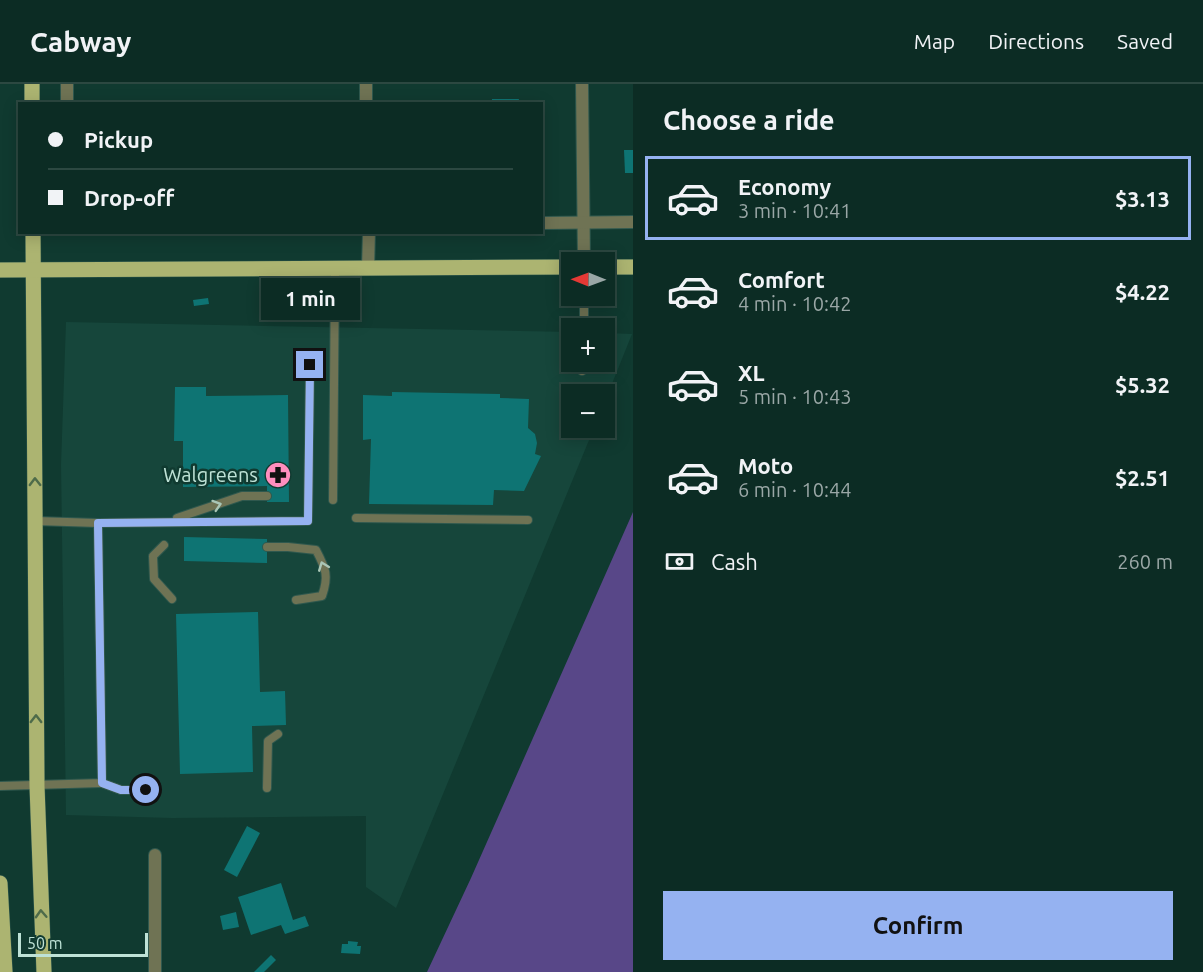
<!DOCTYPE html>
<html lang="en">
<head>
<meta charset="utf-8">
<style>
	:root { --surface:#0c2c24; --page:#15342c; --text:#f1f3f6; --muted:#9aa7a6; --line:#2c4841; --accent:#95b2f1 }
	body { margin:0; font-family:Ubuntu,sans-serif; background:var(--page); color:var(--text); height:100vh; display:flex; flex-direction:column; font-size:22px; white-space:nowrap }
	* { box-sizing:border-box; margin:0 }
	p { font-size:20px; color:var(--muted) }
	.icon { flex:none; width:33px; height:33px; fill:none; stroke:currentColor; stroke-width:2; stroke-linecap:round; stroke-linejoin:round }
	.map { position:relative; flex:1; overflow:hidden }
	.sheet { display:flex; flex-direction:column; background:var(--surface); width:570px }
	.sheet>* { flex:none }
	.hud { position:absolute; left:18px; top:18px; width:525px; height:132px; border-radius:0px; box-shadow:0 3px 15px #0003,0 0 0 2px var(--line); display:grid; align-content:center; height:132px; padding:0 30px; background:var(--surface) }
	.needle { width:39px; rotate:271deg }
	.tools { position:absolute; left:561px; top:168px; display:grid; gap:12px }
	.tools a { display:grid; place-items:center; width:54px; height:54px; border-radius:0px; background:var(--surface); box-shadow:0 3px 15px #0003,0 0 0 2px var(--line); font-size:30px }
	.scale { position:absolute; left:18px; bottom:15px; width:130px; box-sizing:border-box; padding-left:6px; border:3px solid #bee2d6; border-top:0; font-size:16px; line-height:21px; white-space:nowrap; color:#bee2d6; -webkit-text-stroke:4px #103a30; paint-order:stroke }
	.end { position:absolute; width:27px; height:27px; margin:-14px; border:8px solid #95b2f1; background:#111; box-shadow:0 0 0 3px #111 }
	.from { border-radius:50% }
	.bubble { position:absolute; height:42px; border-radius:0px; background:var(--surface); box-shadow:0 3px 15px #0003,0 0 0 2px var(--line); font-size:20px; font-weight:700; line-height:42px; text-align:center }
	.hud b { display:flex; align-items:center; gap:21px; height:57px; font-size:22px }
	.hud b+b { border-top:2px solid var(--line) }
	.hud i { width:15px; height:15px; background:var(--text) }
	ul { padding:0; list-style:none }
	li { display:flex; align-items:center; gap:18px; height:84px; margin:0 12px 9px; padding:0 18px; border:3px solid transparent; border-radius:0px }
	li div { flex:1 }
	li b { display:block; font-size:22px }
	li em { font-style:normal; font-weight:700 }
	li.current { border-color:var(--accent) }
	li>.icon { width:54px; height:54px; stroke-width:1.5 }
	h2 { padding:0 30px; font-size:27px; line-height:72px }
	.pay { display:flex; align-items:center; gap:15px; height:66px; padding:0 30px; font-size:22px }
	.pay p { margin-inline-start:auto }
	.cta { display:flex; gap:12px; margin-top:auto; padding:12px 30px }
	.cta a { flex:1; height:69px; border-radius:0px; background:var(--accent); color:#111; font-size:24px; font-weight:700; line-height:69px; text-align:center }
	header { display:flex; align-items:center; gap:36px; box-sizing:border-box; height:84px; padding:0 30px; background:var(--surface); border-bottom:2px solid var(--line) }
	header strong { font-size:28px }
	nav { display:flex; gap:33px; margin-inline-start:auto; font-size:21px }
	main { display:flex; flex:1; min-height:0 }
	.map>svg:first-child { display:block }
	.built { fill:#16463b }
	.water { fill:#584788 }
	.building { fill:#0e7473 }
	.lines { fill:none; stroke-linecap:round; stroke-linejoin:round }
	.service-casing { stroke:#2f584e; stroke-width:10 }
	.minor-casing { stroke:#2f584e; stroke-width:14 }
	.primary-casing { stroke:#2f584e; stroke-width:16 }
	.service { stroke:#6f7354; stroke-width:8 }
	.minor { stroke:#6f7354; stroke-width:12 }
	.primary { stroke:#acb471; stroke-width:15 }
	.oneway { stroke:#4e6b4a }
	.oneway2 { stroke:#aac6b6 }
	.route { stroke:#95b2f1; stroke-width:8 }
	.labels { text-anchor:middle; stroke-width:5; stroke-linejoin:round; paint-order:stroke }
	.poi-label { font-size:20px; fill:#bee2d6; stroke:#103a30; text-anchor:end }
</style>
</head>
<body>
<header>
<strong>Cabway</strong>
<nav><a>Map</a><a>Directions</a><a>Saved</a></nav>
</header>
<main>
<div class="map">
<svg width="633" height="888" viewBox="0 0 633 888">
	<rect width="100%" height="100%" fill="#103a30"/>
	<!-- built -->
	<polygon class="built" points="66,238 571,248 572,278 604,278 605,249 632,250 605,317 604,310 572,310 572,344 594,344 396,824 366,803 366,732 172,734 66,731 61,381"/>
	<!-- water -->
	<polygon class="water" points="633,428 633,888 427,888 471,794"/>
	<!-- building -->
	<g class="building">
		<polygon points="492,15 519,15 518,20 492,20"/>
		<polygon points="624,66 633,66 633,89 625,89"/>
		<polygon points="208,214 209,220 194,222 193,216"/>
		<polygon points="175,303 206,303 206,312 288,311 289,418 267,418 267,402 183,403 183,357 174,357"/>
		<polygon points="392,308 500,310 500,314 529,315 528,344 535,350 537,359 535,370 541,372 524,407 494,406 493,421 369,420 371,355 363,356 363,311 392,312"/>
		<polygon points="184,453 267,455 267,479 184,477"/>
		<polygon points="258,528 260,608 285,607 286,641 252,642 253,688 180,690 176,530"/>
		<polygon points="247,742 260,749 237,793 224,786"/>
		<polygon points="281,799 293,836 305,832 309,842 285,850 281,841 251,851 238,813"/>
		<polygon points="236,828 239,843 223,846 220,832"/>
		<polygon points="348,857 358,858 357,862 361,862 360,870 341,869 342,860 348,860"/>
		<polygon points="271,871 276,876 264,888 254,888"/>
	</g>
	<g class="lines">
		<!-- service casing -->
		<g class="service-casing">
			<g id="service">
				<polyline points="584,244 584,212"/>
				<polyline points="582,287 582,278"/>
				<polyline points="333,416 335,185"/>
				<polyline points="177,434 242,412 267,412"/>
				<polyline points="356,434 528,436"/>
				<polyline points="36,437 98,439 308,437 310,281"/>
				<polyline points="164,461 153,472 154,495 172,515"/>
				<path d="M267 463H288L316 466C326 485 329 492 322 512L296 516"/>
				<polyline points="102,699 121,706 146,706"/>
				<polyline points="0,702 102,699 98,439"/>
				<polyline points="267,704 268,657 278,650"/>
			</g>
		</g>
		<!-- minor casing -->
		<g class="minor-casing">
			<g id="minor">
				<polyline points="67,0 67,20"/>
				<polyline points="366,0 366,20"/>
				<polyline points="582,0 584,178"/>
				<polyline points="542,139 633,138"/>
				<polyline points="368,184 369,148"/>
				<polyline points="155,771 155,888"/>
			</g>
		</g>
		<!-- primary casing -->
		<g class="primary-casing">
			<g id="primary">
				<polyline points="32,0 32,20"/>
				<polyline points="33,148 37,702 44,888"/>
				<polyline points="604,183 633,183"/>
				<polyline points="0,186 572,183"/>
				<polyline points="0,799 5,888"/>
			</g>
		</g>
		<!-- service -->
		<use href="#service" class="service"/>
		<!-- minor -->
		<use href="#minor" class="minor"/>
		<!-- primary -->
		<use href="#primary" class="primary"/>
	</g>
	<!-- one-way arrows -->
	<defs><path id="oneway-chevron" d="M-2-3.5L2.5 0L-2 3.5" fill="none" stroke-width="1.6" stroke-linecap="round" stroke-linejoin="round" transform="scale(1.5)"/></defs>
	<g class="oneway">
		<use href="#oneway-chevron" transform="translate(35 398) rotate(-91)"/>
		<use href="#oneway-chevron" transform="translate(36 635) rotate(-90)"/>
		<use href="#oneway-chevron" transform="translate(41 830) rotate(-93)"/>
	</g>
	<g class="oneway2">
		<use href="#oneway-chevron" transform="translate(217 421) rotate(-18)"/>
		<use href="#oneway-chevron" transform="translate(323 482) rotate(-111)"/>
	</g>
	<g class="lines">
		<!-- route -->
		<polyline class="route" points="146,706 121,706 102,699 98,439 308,437 310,281"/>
	</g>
	<!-- icons -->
	<defs>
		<g id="pharmacy-disc" transform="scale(1.35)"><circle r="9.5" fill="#fe8ebe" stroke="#103a30"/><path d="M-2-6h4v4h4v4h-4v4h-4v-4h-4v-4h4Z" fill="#111"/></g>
	</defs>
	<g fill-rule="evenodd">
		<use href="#pharmacy-disc" x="278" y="391"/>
	</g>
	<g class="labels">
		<!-- poi labels -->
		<g class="poi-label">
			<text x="258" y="398">Walgreens</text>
		</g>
	</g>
</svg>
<div class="tools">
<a><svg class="needle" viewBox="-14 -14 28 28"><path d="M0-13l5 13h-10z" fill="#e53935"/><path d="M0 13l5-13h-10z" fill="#9aa7a6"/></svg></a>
<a>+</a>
<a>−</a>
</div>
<div class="scale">50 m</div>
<i class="end from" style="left:146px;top:706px"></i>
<i class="end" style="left:310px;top:281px"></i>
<div class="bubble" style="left:261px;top:194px;width:99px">1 min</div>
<div class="hud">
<b><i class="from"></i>Pickup</b>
<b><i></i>Drop-off</b>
</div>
</div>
<section class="sheet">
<h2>Choose a ride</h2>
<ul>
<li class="current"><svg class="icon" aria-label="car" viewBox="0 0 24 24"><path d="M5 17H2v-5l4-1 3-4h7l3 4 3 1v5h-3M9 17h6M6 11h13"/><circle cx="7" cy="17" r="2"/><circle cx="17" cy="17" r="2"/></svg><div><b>Economy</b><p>3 min · 10:41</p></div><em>$3.13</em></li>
<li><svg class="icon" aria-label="car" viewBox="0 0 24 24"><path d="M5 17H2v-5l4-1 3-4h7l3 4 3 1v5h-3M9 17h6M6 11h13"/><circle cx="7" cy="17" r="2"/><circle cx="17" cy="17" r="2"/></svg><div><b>Comfort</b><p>4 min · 10:42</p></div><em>$4.22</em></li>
<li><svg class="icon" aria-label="car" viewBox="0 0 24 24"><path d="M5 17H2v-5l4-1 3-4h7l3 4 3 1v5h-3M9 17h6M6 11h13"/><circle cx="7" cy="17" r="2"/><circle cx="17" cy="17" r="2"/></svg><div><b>XL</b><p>5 min · 10:43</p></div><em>$5.32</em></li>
<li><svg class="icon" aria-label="car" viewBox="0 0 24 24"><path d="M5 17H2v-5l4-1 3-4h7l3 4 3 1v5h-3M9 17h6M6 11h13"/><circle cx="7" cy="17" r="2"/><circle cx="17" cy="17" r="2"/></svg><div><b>Moto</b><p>6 min · 10:44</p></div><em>$2.51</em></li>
</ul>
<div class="pay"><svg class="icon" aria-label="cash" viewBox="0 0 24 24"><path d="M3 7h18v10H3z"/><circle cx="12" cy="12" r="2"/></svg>Cash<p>260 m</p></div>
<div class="cta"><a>Confirm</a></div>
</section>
</main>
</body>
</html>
